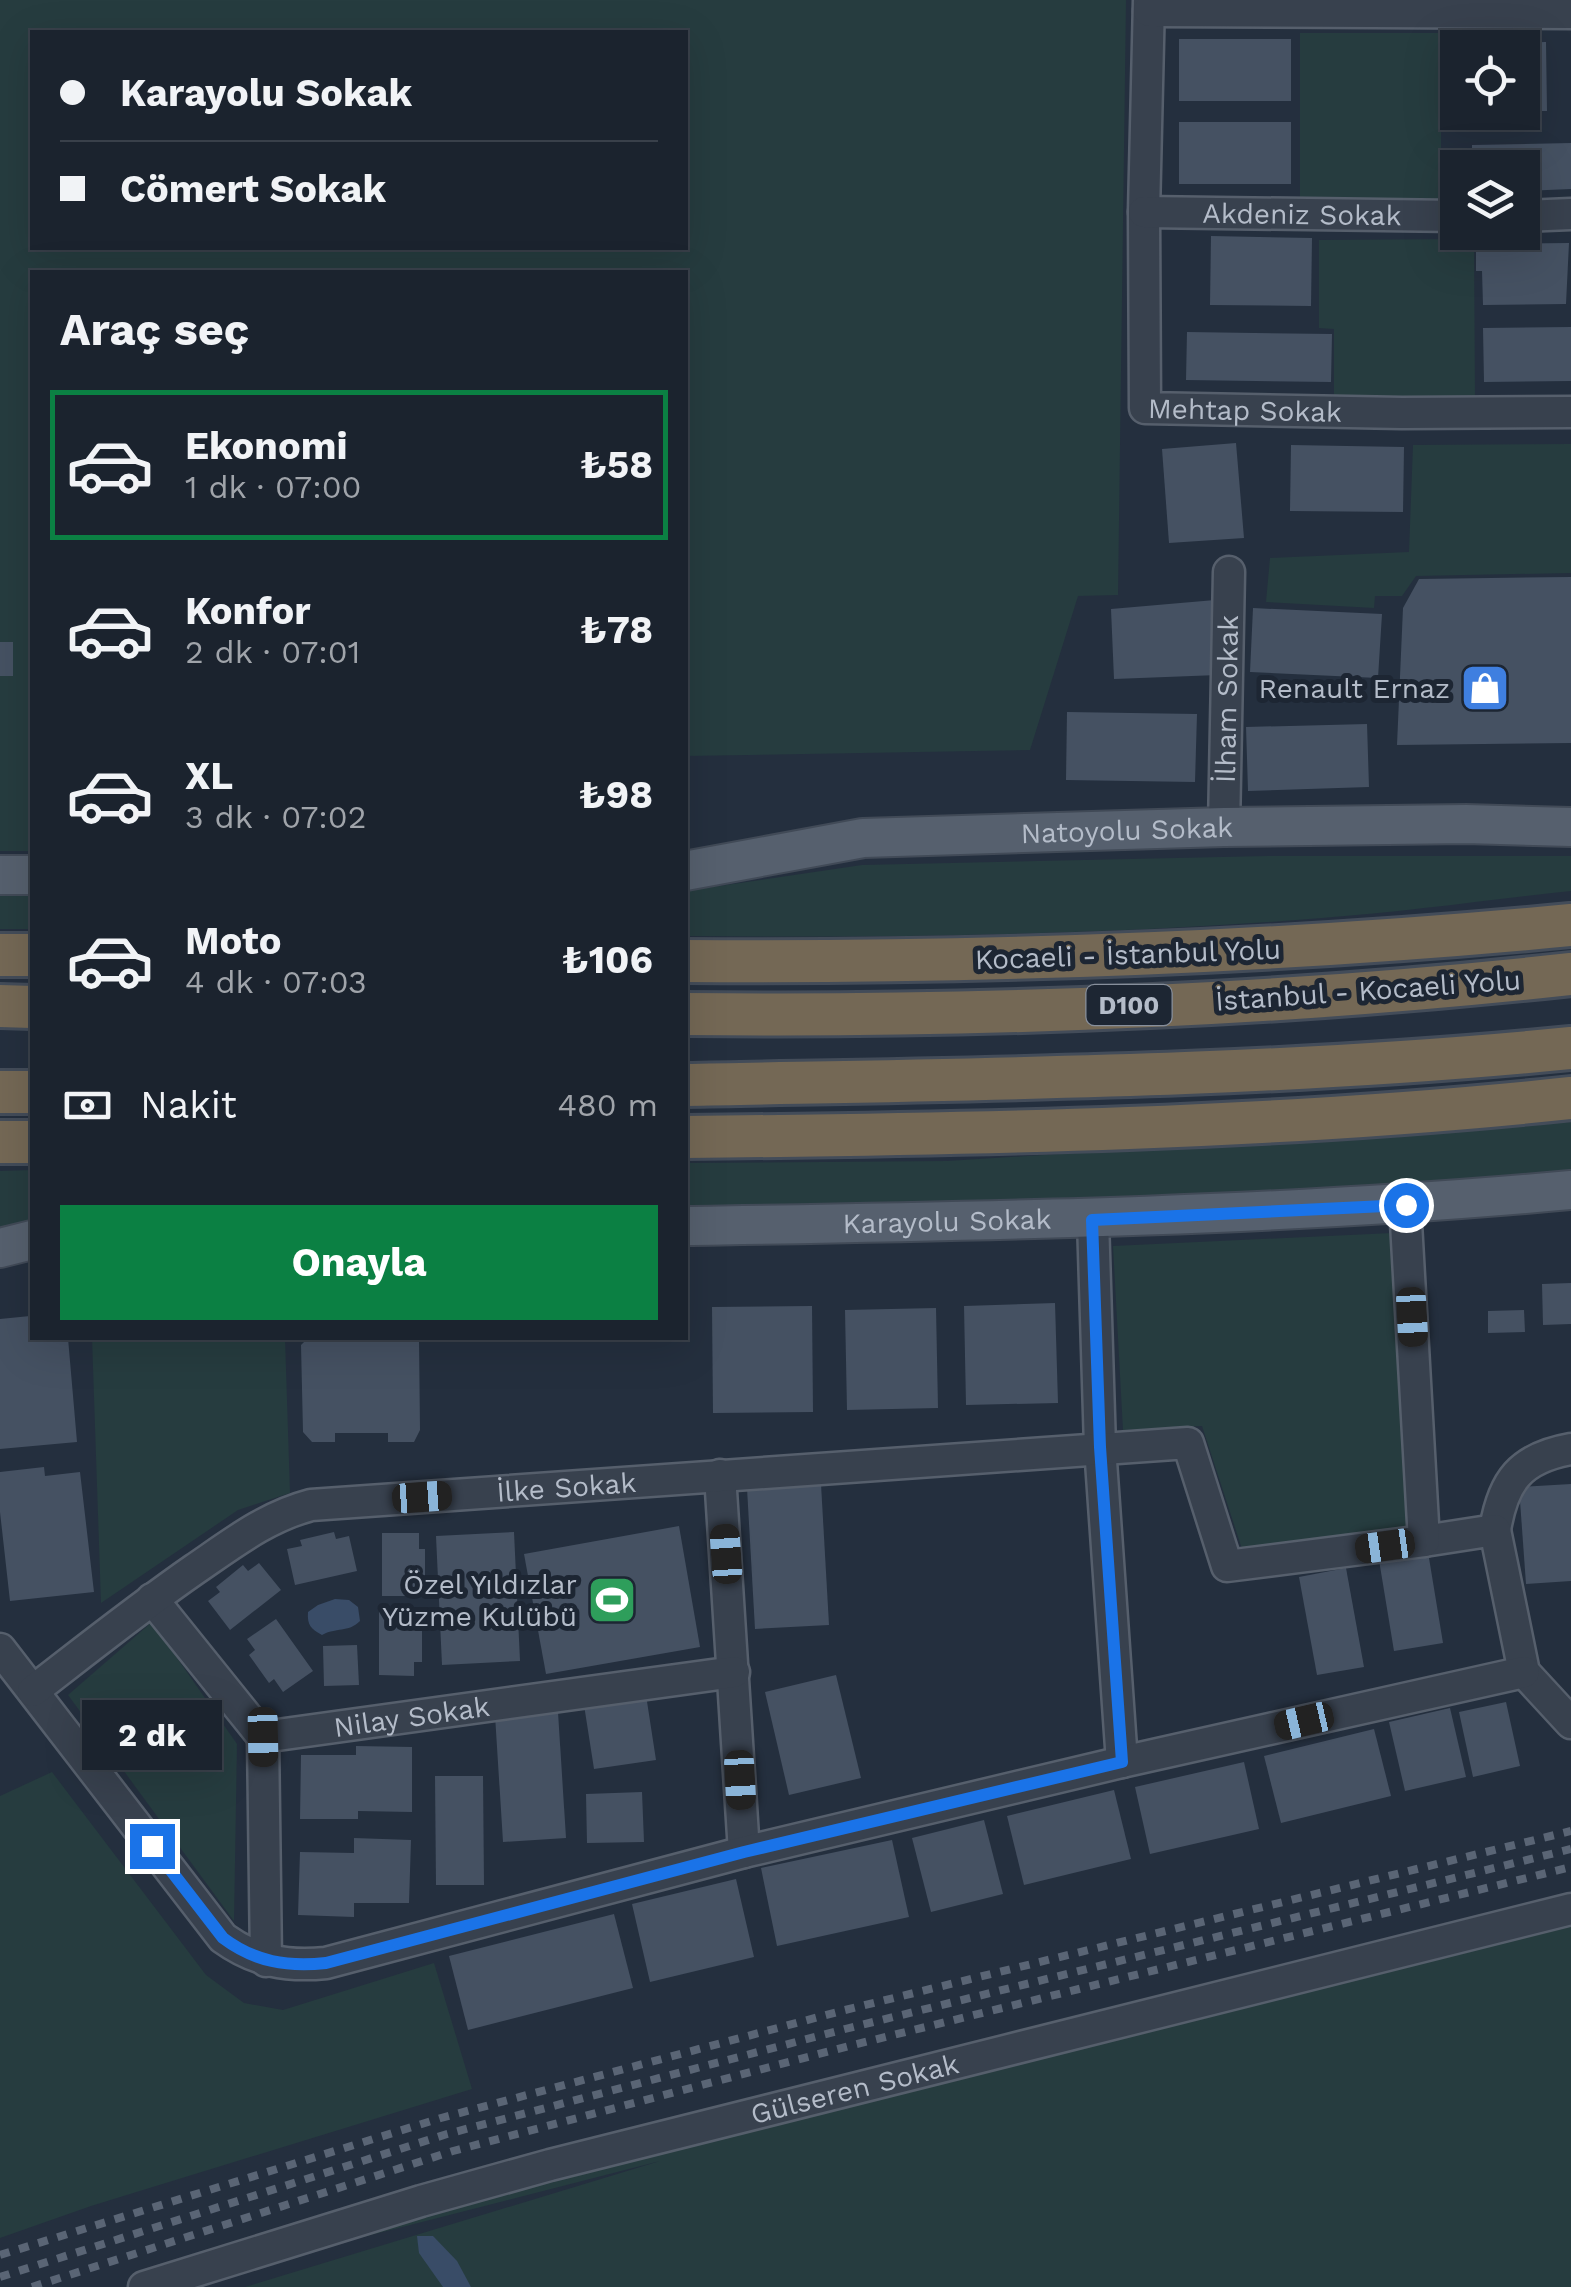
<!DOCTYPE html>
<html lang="tr">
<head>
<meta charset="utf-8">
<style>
	:root { --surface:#1b232e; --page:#242b36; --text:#f1f3f6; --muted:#a0a4aa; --line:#39404a; --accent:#0b8043 }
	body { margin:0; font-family:"Work Sans",sans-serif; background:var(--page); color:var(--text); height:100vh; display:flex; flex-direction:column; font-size:38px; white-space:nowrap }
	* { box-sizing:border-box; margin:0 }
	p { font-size:32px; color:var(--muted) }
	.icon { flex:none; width:55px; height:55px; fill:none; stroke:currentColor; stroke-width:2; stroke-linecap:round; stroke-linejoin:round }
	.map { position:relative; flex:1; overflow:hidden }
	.sheet { position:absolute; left:30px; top:270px; width:658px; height:1070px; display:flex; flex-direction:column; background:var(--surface); border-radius:0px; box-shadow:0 10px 40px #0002,0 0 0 2px var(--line) }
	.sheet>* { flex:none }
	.hud { position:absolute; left:30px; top:30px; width:658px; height:220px; border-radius:0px; box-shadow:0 10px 40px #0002,0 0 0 2px var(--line); display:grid; align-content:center; height:220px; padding:0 30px; background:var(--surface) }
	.tools { position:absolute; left:1440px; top:30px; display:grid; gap:20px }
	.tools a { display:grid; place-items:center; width:100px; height:100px; border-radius:0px; background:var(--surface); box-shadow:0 10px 40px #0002,0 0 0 2px var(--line); font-size:50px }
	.end { position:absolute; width:45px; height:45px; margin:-22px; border:12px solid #1a73e8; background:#fff; box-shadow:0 0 0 5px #fff }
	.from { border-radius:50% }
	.bubble { position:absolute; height:70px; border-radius:0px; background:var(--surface); box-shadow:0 10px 40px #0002,0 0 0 2px var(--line); font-size:32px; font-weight:700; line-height:70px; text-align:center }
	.car { position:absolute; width:30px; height:60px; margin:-30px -15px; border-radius:12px; box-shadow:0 0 8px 2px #0007; background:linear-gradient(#222 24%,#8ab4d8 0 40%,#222 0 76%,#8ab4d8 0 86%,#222 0) }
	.hud b { display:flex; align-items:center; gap:35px; height:95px; font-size:38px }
	.hud b+b { border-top:2px solid var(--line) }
	.hud i { width:25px; height:25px; background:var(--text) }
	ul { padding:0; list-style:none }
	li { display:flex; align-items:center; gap:30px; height:150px; margin:0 20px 15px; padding:0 10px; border:5px solid transparent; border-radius:0px }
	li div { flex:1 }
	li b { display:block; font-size:38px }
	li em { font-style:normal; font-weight:700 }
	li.on { border-color:var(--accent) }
	li>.icon { width:90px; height:90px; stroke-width:1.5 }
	h2 { padding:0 30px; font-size:45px; line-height:120px }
	.pay { display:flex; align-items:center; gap:25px; height:110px; padding:0 30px; font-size:38px }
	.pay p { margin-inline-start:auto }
	.cta { display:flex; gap:20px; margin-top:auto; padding:20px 30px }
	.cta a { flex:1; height:115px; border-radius:0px; background:var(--accent); color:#fff; font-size:40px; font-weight:700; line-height:115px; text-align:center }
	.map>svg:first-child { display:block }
	.green { fill:#263c3f; fill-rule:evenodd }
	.water { fill:#394c67 }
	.building { fill:#455162 }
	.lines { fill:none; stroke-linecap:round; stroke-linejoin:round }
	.minor-casing { stroke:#565f6c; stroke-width:35 }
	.major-casing { stroke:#414a57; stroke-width:42 }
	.highway-casing { stroke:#434c59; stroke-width:48 }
	.minor { stroke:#38414e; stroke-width:30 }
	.major { stroke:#56606e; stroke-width:38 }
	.highway { stroke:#746855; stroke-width:42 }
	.rail { stroke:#5a6575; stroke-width:8; stroke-dasharray:10 10; stroke-linecap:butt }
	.route { stroke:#1a73e8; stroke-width:12 }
	.labels { text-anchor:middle; stroke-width:10; stroke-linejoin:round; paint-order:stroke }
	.shield { fill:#1d2633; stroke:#878f9c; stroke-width:2.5 }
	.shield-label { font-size:25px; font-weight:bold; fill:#b4bcc9 }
	.street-label { font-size:28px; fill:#b4bcc9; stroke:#1d2633 }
	.poi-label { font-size:28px; fill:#b4bcc9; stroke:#1d2633; text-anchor:end }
</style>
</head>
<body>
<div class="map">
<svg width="1571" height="2287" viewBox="0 0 1571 2287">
	<rect width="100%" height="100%" fill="#242f3e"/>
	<!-- green -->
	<g class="green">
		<path d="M0 0H1126L1118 595 1078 596 1030 750 685 756V272H32V851H0ZM32 32H685V248H32Z"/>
		<rect x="1300" y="33" width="141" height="168"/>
		<polygon points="1474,239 1475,399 1334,400 1334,329 1319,328 1319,240"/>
		<polygon points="1571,444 1571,573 1416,576 1402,596 1375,596 1374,608 1266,602 1270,558 1409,552 1413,445"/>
		<path d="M1267 856H1571V891C1488 900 1405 912 1322 918 1110 935 898 938 685 936V891L862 865Z"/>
		<rect x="0" y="890" width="32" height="39"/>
		<polygon points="1571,1122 1571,1173 1166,1201 685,1208 685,1163 947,1161"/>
		<polygon points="32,1170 32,1222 0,1229 0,1171"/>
		<polygon points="1392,1233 1412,1534 1243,1552 1202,1426 1123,1430 1113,1246"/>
		<polygon points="92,1338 285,1338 290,1493 238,1510 101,1603"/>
		<polygon points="152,1622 237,1744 234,1921 68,1695"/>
		<polygon points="52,1772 206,1975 244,2003 283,2010 434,1963 472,2089 91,2206 0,2238 0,1796"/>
		<polygon points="1571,1922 1571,2287 245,2287 660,2161 281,2258 543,2177"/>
	</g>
	<!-- water -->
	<g class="water">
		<path d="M335 1599 349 1600 358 1607 360 1621C348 1633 336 1627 322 1635 311 1629 307 1625 308 1612L318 1605Z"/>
		<polygon points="417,2236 433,2236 457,2261 471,2287 443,2287 419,2253"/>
	</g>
	<!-- building -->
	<g class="building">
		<rect x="1179" y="39" width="112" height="62"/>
		<polygon points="1546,42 1547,111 1522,111 1522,48 1510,48 1510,43"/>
		<polygon points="1458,44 1458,108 1446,109 1444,45"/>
		<rect x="1179" y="122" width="112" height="62"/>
		<polygon points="1571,143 1571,189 1522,191 1522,168 1472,168 1472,145"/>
		<polygon points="1211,236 1312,238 1311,306 1210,305"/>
		<polygon points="1569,243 1566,304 1483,305 1482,271 1476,271 1476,244"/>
		<polygon points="1571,327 1571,381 1484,382 1483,328"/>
		<polygon points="1187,332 1332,334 1331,382 1186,380"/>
		<polygon points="1236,443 1244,538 1169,543 1162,449"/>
		<polygon points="1291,445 1404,447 1403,512 1290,511"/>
		<polygon points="1571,577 1571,743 1397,745 1403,608 1419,579"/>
		<polygon points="1215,600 1218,675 1114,679 1111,609"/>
		<polygon points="1253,608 1382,614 1378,678 1250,672"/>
		<rect x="0" y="642" width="13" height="34"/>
		<polygon points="1067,712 1197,714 1195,782 1066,780"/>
		<polygon points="1367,724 1369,787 1248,791 1246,727"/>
		<polygon points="1571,1283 1571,1324 1543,1325 1542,1284"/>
		<polygon points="1055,1303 1058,1403 966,1405 964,1306"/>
		<polygon points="812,1306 813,1412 713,1413 712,1307"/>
		<polygon points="936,1308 938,1408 847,1410 845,1310"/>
		<polygon points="1524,1310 1525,1332 1488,1333 1488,1311"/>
		<polygon points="30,1316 32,1338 68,1338 77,1442 0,1449 0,1319"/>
		<polygon points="308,1338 419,1339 420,1430 414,1442 388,1442 388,1433 335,1433 335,1442 312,1442 303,1432 301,1345"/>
		<polygon points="44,1467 45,1476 80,1472 94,1592 10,1601 0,1512 0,1472"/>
		<polygon points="821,1484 829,1625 755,1629 747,1488"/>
		<polygon points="1571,1484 1571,1581 1526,1584 1519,1487"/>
		<polygon points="679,1526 700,1647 546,1674 524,1554"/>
		<polygon points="334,1532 336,1539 349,1536 357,1571 295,1585 287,1549 302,1546 300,1540"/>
		<polygon points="514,1532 520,1661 442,1665 436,1536"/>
		<polygon points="382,1533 419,1533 419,1549 425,1549 425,1583 417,1583 417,1596 382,1596"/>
		<polygon points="1428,1552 1443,1643 1394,1651 1379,1560"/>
		<polygon points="259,1563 281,1590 230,1630 208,1601 220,1592 216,1587 243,1565 248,1571"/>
		<polygon points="1346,1568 1364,1667 1317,1675 1299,1577"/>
		<polygon points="379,1611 416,1612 416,1627 422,1628 422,1662 414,1662 414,1676 379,1675"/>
		<polygon points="276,1619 313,1671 283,1692 274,1679 269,1683 249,1655 255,1650 247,1639"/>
		<polygon points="357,1645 359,1685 324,1686 323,1646"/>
		<polygon points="836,1675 861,1778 789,1795 765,1692"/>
		<polygon points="646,1695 656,1760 594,1769 584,1705"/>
		<polygon points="1506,1702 1520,1766 1473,1777 1459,1712"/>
		<polygon points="1450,1708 1466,1777 1405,1791 1389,1722"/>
		<polygon points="558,1712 566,1838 503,1842 495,1715"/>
		<polygon points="1374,1729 1391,1796 1281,1823 1264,1756"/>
		<polygon points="356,1746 412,1747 412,1812 358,1811 358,1819 300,1819 301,1755 356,1755"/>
		<polygon points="1244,1762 1259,1829 1150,1854 1135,1787"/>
		<polygon points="435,1776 483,1776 484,1885 436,1885"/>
		<polygon points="1114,1790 1131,1859 1024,1885 1007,1816"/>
		<polygon points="642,1792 644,1842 587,1843 586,1794"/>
		<polygon points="984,1820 1003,1894 931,1912 912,1838"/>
		<polygon points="354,1838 411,1840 409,1903 354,1903 354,1917 298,1915 300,1852 354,1853"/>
		<polygon points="892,1840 909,1917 777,1946 761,1868"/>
		<polygon points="736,1879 754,1957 650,1982 632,1904"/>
		<polygon points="614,1914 633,1988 468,2030 449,1956"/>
	</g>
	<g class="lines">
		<!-- minor casing -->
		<g class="minor-casing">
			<g id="minor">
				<path id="s1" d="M1149 0 1144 212 1145 408 1402 413 1571 412"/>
				<polyline points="1149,11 1571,13"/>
				<path id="s2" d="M1144 212 1458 216"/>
				<polyline points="1522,216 1571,214"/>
				<path id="s3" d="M1224 827 1229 572"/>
				<polyline points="1093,1220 1100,1447 1122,1762"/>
				<polyline points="720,1475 744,1852"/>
				<path d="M1495 1530C1503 1481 1520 1458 1571 1449"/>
				<polyline points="1424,1541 1495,1530 1524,1672 1571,1723"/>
				<polyline points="152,1599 263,1737"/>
				<path d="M0 1649 223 1938C255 1961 286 1967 326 1963L744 1852 1122 1762 1524 1672"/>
				<path id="s4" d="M33 1691C86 1650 140 1607 195 1569 233 1543 266 1517 311 1505L1188 1443 1227 1566 1424 1541 1405 1205"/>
				<path id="s5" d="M263 1737 734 1672"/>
				<polyline points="263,1737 266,1961"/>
				<path id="s6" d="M144 2287 421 2201 550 2165 1571 1909"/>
			</g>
		</g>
		<!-- major casing -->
		<g class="major-casing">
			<g id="major">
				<path id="s7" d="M685 871 863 838 1224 827 1466 824 1571 827"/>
				<polyline points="0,875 32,875"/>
				<path id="s8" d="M685 1226C981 1221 1276 1217 1571 1190"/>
				<polyline points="0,1248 32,1240"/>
			</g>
		</g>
		<!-- highway casing -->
		<g class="highway-casing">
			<g id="highway">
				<polyline points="0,955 32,955"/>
				<path d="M685 961C981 963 1276 953 1571 925"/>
				<polyline points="0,1006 32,1007"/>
				<path d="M685 1014C980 1017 1278 1006 1571 974"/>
				<path d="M685 1085C981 1079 1276 1077 1571 1048"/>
				<polyline points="0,1092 32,1092"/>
				<path d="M685 1137C981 1134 1277 1129 1571 1098"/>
				<polyline points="0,1142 32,1142"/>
			</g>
		</g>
		<!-- minor -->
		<use href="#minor" class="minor"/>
		<!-- major -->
		<use href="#major" class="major"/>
		<!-- highway -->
		<use href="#highway" class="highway"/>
		<!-- rail -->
		<g class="rail">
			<polyline points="0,2255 441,2118 841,2011 1571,1831"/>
			<polyline points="0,2277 447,2134 845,2029 1571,1849"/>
			<polyline points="32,2287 453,2151 849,2046 1571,1867"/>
		</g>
	</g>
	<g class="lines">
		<!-- route -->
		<path class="route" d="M152 1846 223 1938C255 1962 287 1967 326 1963L744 1852 1122 1762 1100 1447 1092 1220 1406 1205"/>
	</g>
	<!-- icons -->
	<defs>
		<g id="shop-square" transform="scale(2.5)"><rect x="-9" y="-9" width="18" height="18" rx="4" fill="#3f7fe0" stroke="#1d2633"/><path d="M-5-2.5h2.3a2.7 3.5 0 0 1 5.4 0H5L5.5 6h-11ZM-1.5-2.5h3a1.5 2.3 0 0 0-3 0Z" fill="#fff"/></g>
		<g id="stadium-square" transform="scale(2.5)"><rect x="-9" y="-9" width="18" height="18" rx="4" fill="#2e9e5b" stroke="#1d2633"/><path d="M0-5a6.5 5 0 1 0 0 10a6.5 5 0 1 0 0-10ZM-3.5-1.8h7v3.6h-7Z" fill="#fff"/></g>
	</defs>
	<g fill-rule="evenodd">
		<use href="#shop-square" x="1485" y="688"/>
		<use href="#stadium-square" x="612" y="1600"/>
	</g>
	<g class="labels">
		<!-- shield labels -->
		<rect class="shield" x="1086.5" y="985" width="85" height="40" rx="8"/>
		<g class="shield-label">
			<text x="1129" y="1014">D100</text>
		</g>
		<!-- street labels -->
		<g class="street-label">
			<text dy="10" stroke="none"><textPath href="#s2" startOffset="158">Akdeniz Sokak</textPath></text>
			<text dy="10" stroke="none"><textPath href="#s1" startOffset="508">Mehtap Sokak</textPath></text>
			<text dy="10" stroke="none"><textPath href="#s3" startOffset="128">İlham Sokak</textPath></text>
			<text dy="10" stroke="none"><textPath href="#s7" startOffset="445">Natoyolu Sokak</textPath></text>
			<text transform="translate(1128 954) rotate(-2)" y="10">Kocaeli - İstanbul Yolu</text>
			<text transform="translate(1368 990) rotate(-4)" y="10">İstanbul - Kocaeli Yolu</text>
			<text dy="10" stroke="none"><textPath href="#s8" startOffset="262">Karayolu Sokak</textPath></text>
			<text dy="10" stroke="none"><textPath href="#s4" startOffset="592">İlke Sokak</textPath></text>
			<text dy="10" stroke="none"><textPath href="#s5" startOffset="150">Nilay Sokak</textPath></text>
			<text dy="10" stroke="none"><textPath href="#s6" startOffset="738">Gülseren Sokak</textPath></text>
		</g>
		<!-- poi labels -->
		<g class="poi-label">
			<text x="1450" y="698">Renault Ernaz</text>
			<text x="577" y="1594">Özel Yıldızlar<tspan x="577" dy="32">Yüzme Kulübü</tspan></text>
		</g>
	</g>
</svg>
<div class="tools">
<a><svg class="icon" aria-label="locate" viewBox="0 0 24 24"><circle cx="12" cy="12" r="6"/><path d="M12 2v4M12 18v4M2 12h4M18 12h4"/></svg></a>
<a><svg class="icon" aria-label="layers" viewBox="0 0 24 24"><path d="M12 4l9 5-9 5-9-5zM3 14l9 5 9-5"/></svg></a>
</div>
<i class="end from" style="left:1406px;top:1205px"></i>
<i class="end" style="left:152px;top:1846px"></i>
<div class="bubble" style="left:82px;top:1700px;width:140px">2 dk</div>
<i class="car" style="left:1412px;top:1317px;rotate:177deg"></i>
<i class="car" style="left:422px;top:1497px;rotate:86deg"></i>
<i class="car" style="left:1385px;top:1546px;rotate:262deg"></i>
<i class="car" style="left:726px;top:1554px;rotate:356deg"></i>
<i class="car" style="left:1304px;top:1721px;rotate:257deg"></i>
<i class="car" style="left:263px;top:1737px;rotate:179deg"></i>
<i class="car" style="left:740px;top:1780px;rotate:177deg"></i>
<div class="hud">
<b><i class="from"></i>Karayolu Sokak</b>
<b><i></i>Cömert Sokak</b>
</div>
<section class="sheet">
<h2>Araç seç</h2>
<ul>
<li class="on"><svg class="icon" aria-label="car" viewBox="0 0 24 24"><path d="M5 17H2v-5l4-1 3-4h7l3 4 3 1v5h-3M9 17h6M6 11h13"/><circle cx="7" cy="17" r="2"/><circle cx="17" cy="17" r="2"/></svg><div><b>Ekonomi</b><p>1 dk · 07:00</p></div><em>₺58</em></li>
<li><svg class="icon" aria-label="car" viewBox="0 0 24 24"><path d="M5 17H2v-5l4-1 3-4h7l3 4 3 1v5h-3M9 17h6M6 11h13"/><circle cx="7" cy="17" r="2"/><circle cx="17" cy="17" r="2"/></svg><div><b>Konfor</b><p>2 dk · 07:01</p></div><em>₺78</em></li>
<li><svg class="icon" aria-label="car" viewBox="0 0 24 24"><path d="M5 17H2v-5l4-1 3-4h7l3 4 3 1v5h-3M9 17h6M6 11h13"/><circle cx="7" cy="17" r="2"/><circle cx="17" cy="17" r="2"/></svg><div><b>XL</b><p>3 dk · 07:02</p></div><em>₺98</em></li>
<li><svg class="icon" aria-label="car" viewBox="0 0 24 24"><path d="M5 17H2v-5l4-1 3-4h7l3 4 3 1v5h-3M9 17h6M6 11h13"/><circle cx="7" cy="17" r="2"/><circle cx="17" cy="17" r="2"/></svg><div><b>Moto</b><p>4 dk · 07:03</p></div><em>₺106</em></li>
</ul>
<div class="pay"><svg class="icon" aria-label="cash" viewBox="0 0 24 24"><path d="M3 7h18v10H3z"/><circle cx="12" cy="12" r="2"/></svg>Nakit<p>480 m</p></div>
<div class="cta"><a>Onayla</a></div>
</section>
</div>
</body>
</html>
